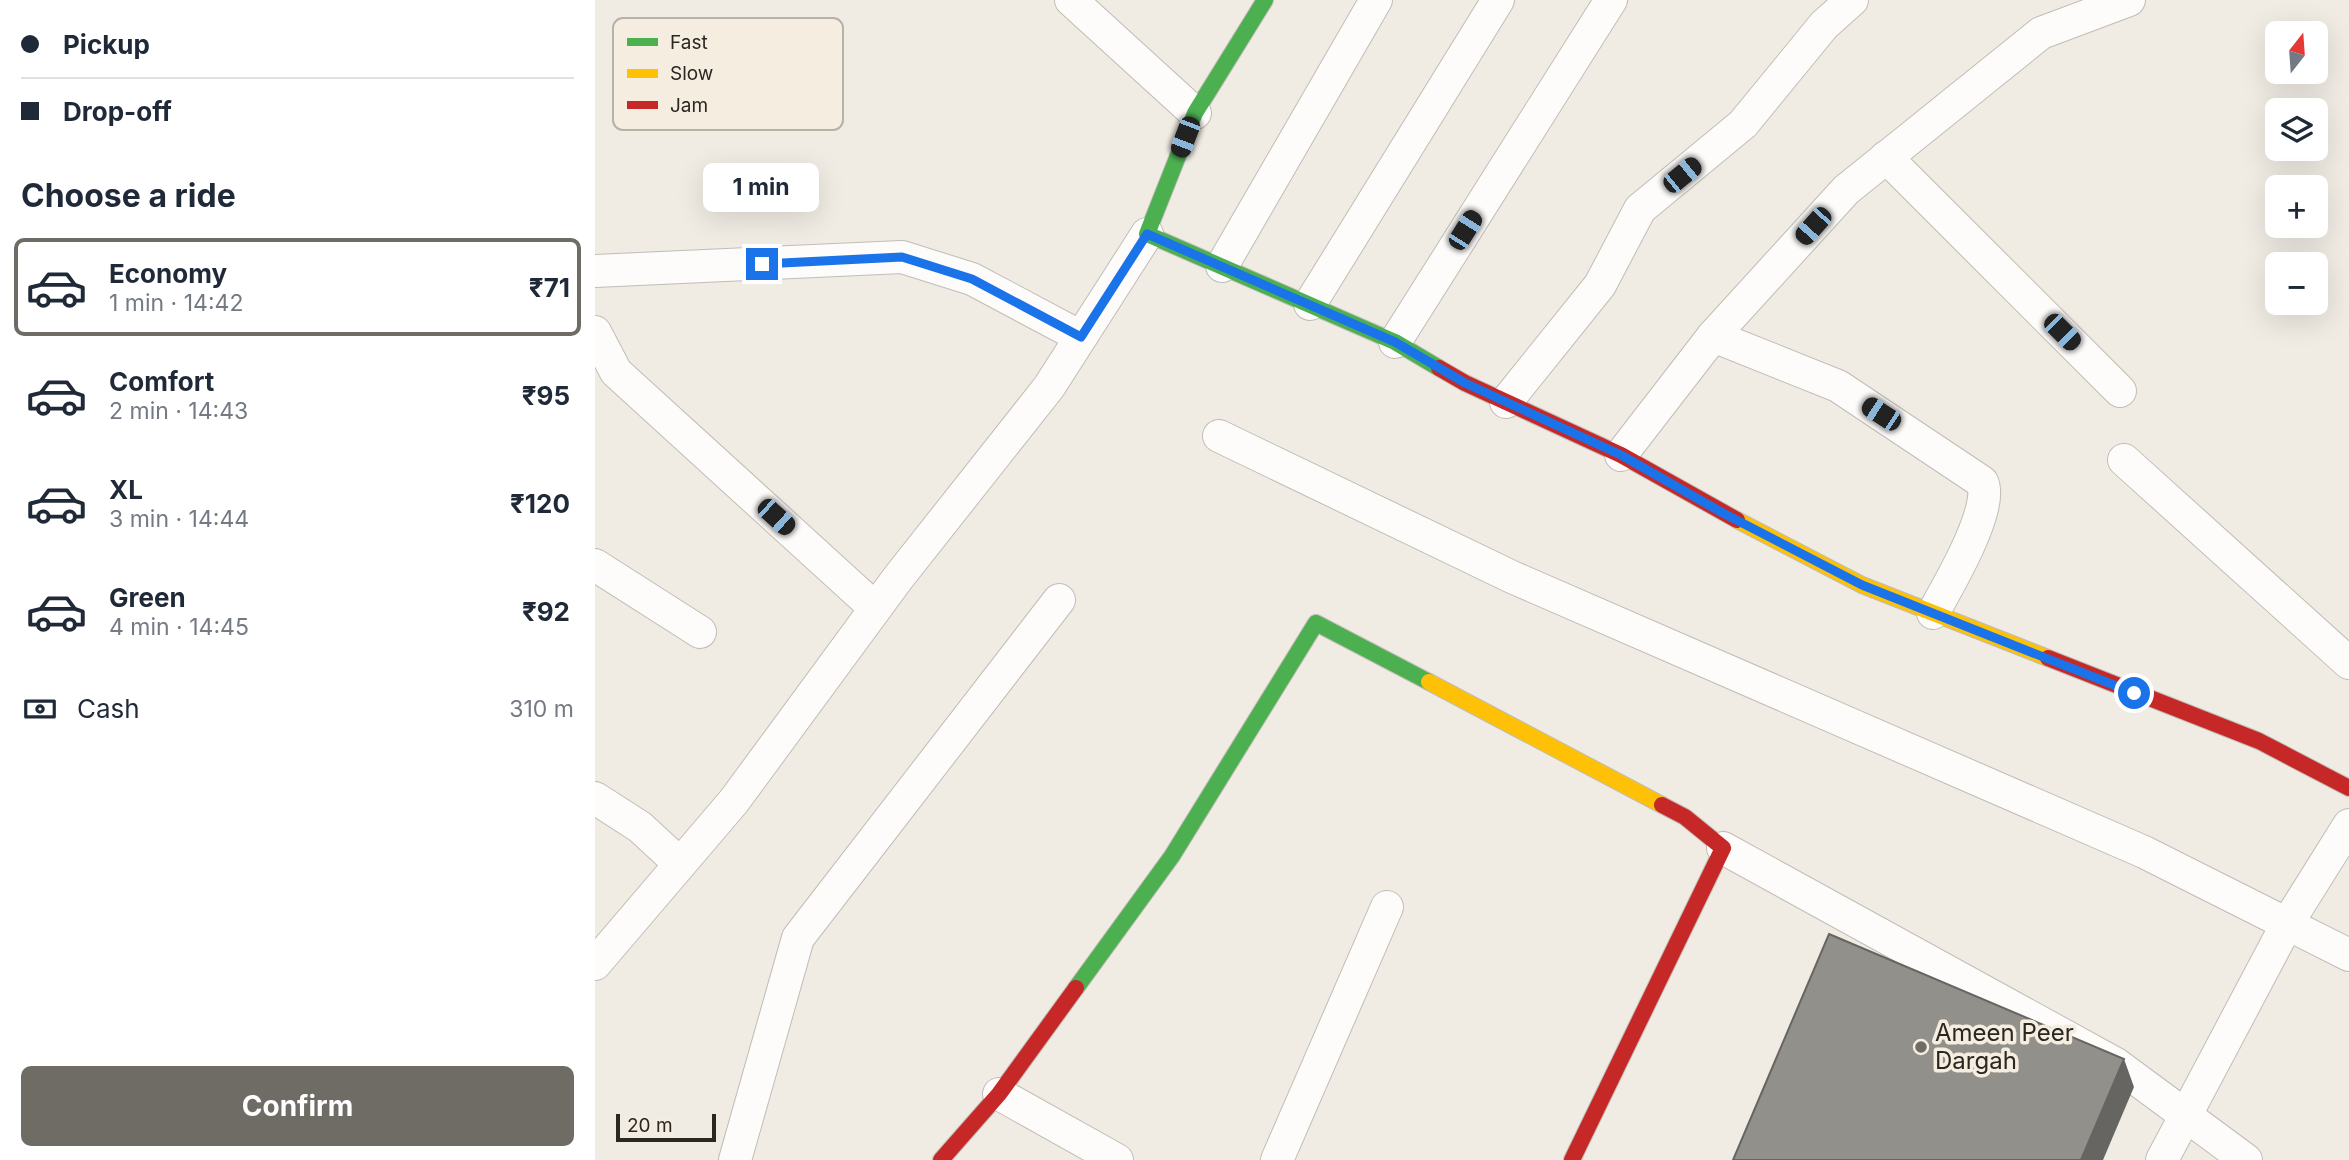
<!DOCTYPE html>
<html lang="en">
<head>
<meta charset="utf-8">
<style>
	:root { --surface:#fff; --page:#f6f6f7; --text:#1f2937; --muted:#747a83; --line:#e0e1e3; --accent:#6f6c66 }
	body { margin:0; font-family:Inter,sans-serif; background:var(--page); color:var(--text); height:100vh; display:flex; flex-direction:column; font-size:26px; white-space:nowrap }
	* { box-sizing:border-box; margin:0 }
	p { font-size:23px; color:var(--muted) }
	.icon { flex:none; width:38px; height:38px; fill:none; stroke:currentColor; stroke-width:2; stroke-linecap:round; stroke-linejoin:round }
	.map { position:relative; flex:1; overflow:hidden }
	.side { display:flex; flex-direction:column; background:var(--surface); width:595px }
	.side>* { flex:none }
	.banner { display:grid; align-content:center; height:154px; padding:0 21px; background:var(--surface) }
	.needle { width:46px; rotate:17deg }
	.tools { position:absolute; left:1670px; top:21px; display:grid; gap:14px }
	.tools a { display:grid; place-items:center; width:63px; height:63px; border-radius:10px; background:var(--surface); box-shadow:0 7px 28px #0002; font-size:35px }
	.scale { position:absolute; left:21px; bottom:18px; width:100px; box-sizing:border-box; padding-left:7px; border:4px solid #2a2722; border-top:0; font-size:19px; line-height:24px; white-space:nowrap; color:#2a2722; -webkit-text-stroke:5px #f4ede0; paint-order:stroke }
	.end { position:absolute; width:32px; height:32px; margin:-16px; border:9px solid #1a73e8; background:#fff; box-shadow:0 0 0 4px #fff }
	.from { border-radius:50% }
	.bubble { position:absolute; height:49px; border-radius:10px; background:var(--surface); box-shadow:0 7px 28px #0002; font-size:23px; font-weight:700; line-height:49px; text-align:center }
	.car { position:absolute; width:21px; height:42px; margin:-21px -10px; border-radius:9px; box-shadow:0 0 5px 2px #0007; background:linear-gradient(#222 24%,#8ab4d8 0 40%,#222 0 76%,#8ab4d8 0 86%,#222 0) }
	.banner b { display:flex; align-items:center; gap:24px; height:66px; font-size:26px }
	.banner b+b { border-top:2px solid var(--line) }
	.banner i { width:18px; height:18px; background:var(--text) }
	ul { padding:0; list-style:none }
	li { display:flex; align-items:center; gap:21px; height:98px; margin:0 14px 10px; padding:0 7px; border:4px solid transparent; border-radius:10px }
	li div { flex:1 }
	li b { display:block; font-size:26px }
	li em { font-style:normal; font-weight:700 }
	li.current { border-color:var(--accent) }
	li>.icon { width:63px; height:63px; stroke-width:1.5 }
	h2 { padding:0 21px; font-size:32px; line-height:84px }
	.pay { display:flex; align-items:center; gap:18px; height:77px; padding:0 21px; font-size:26px }
	.pay p { margin-inline-start:auto }
	.button { display:flex; gap:14px; margin-top:auto; padding:14px 21px }
	.button a { flex:1; height:80px; border-radius:10px; background:var(--accent); color:#fff; font-size:28px; font-weight:700; line-height:80px; text-align:center }
	main { display:flex; flex:1; min-height:0 }
	.map>svg:first-child { display:block }
	.lines { fill:none; stroke-linecap:round; stroke-linejoin:round }
	.street-casing { stroke:#c0bdb6; stroke-width:34 }
	.fast-casing { stroke:#c0bdb6; stroke-width:18 }
	.slow-casing { stroke:#c0bdb6; stroke-width:18 }
	.jam-casing { stroke:#c0bdb6; stroke-width:18 }
	.street { stroke:#fdfcfb; stroke-width:32 }
	.fast { stroke:#4caf50; stroke-width:16 }
	.slow { stroke:#ffc107; stroke-width:16 }
	.jam { stroke:#c62828; stroke-width:16 }
	.shaded-wall { fill:#666561 }
	.building { fill:#92908a; stroke:#666561; stroke-width:2 }
	.route { stroke:#1a73e8; stroke-width:9 }
	.poi-dot { fill:#6f6c66; stroke:#f4ede0; stroke-width:2.5 }
	.labels { text-anchor:middle; stroke-width:7; stroke-linejoin:round; paint-order:stroke }
	.poi-label { font-size:24px; fill:#2a2722; stroke:#f4ede0; text-anchor:start }
	.key { fill:#f4ede0; stroke:#b7b2a7; stroke-width:2 }
	.key-label { font-size:19px; fill:#2a2722 }
</style>
</head>
<body>
<main>
<section class="side">
<div class="banner">
<b><i class="from"></i>Pickup</b>
<b><i></i>Drop-off</b>
</div>
<h2>Choose a ride</h2>
<ul>
<li class="current"><svg class="icon" aria-label="car" viewBox="0 0 24 24"><path d="M5 17H2v-5l4-1 3-4h7l3 4 3 1v5h-3M9 17h6M6 11h13"/><circle cx="7" cy="17" r="2"/><circle cx="17" cy="17" r="2"/></svg><div><b>Economy</b><p>1 min · 14:42</p></div><em>₹71</em></li>
<li><svg class="icon" aria-label="car" viewBox="0 0 24 24"><path d="M5 17H2v-5l4-1 3-4h7l3 4 3 1v5h-3M9 17h6M6 11h13"/><circle cx="7" cy="17" r="2"/><circle cx="17" cy="17" r="2"/></svg><div><b>Comfort</b><p>2 min · 14:43</p></div><em>₹95</em></li>
<li><svg class="icon" aria-label="car" viewBox="0 0 24 24"><path d="M5 17H2v-5l4-1 3-4h7l3 4 3 1v5h-3M9 17h6M6 11h13"/><circle cx="7" cy="17" r="2"/><circle cx="17" cy="17" r="2"/></svg><div><b>XL</b><p>3 min · 14:44</p></div><em>₹120</em></li>
<li><svg class="icon" aria-label="car" viewBox="0 0 24 24"><path d="M5 17H2v-5l4-1 3-4h7l3 4 3 1v5h-3M9 17h6M6 11h13"/><circle cx="7" cy="17" r="2"/><circle cx="17" cy="17" r="2"/></svg><div><b>Green</b><p>4 min · 14:45</p></div><em>₹92</em></li>
</ul>
<div class="pay"><svg class="icon" aria-label="cash" viewBox="0 0 24 24"><path d="M3 7h18v10H3z"/><circle cx="12" cy="12" r="2"/></svg>Cash<p>310 m</p></div>
<div class="button"><a>Confirm</a></div>
</section>
<div class="map">
<svg width="1754" height="1160" viewBox="0 0 1754 1160">
	<rect width="100%" height="100%" fill="#f0ece4"/>
	<g class="lines">
		<!-- street casing -->
		<g class="street-casing">
			<g id="street">
				<polyline points="476,0 600,113"/>
				<polyline points="1291,157 1525,391"/>
				<polyline points="627,266 781,0"/>
				<polyline points="0,271 307,257 377,279 486,337"/>
				<polyline points="715,304 903,0"/>
				<polyline points="0,332 21,372 280,608"/>
				<path d="M1118 336 1243 386 1387 482C1400 507 1352 588 1338 613"/>
				<polyline points="800,342 1016,0"/>
				<polyline points="911,402 1005,285 1045,209 1148,124 1229,25 1257,0"/>
				<polyline points="624,436 917,577 1549,852 1754,955"/>
				<polyline points="1026,455 1118,336 1251,190 1446,33 1534,0"/>
				<polyline points="1529,460 1754,663"/>
				<polyline points="0,565 105,632"/>
				<polyline points="0,798 45,827 85,864"/>
				<polyline points="1128,848 1521,1064 1651,1160"/>
				<polyline points="0,964 139,801 303,578 454,387 552,234"/>
				<polyline points="404,1094 522,1160"/>
				<polyline points="140,1160 203,938 464,600"/>
				<polyline points="682,1160 792,907"/>
				<polyline points="1567,1160 1692,924 1754,825"/>
			</g>
		</g>
		<!-- fast casing -->
		<g class="fast-casing">
			<g id="fast">
				<polyline points="670,0 600,113 552,234 800,342 844,368"/>
				<polyline points="481,988 577,856 721,623 834,682"/>
			</g>
		</g>
		<!-- slow casing -->
		<g class="slow-casing">
			<g id="slow">
				<polyline points="1142,520 1267,585 1453,658"/>
				<polyline points="834,682 1067,805"/>
			</g>
		</g>
		<!-- jam casing -->
		<g class="jam-casing">
			<g id="jam">
				<polyline points="844,368 870,383 1026,455 1142,520"/>
				<polyline points="1453,658 1664,741 1754,788"/>
				<polyline points="346,1160 404,1094 481,988"/>
				<polyline points="977,1160 1128,848 1090,817 1067,805"/>
			</g>
		</g>
		<!-- street -->
		<use href="#street" class="street"/>
		<!-- fast -->
		<use href="#fast" class="fast"/>
		<!-- slow -->
		<use href="#slow" class="slow"/>
		<!-- jam -->
		<use href="#jam" class="jam"/>
	</g>
	<!-- shaded-wall -->
	<polygon class="shaded-wall" points="1529,1059 1539,1087 1508,1160 1486,1160"/>
	<!-- building -->
	<polygon class="building" points="1234,934 1529,1059 1486,1160 1138,1160"/>
	<g class="lines">
		<!-- route -->
		<polyline class="route" points="167,264 307,257 377,279 486,337 552,234 800,342 870,383 1026,455 1126,512 1267,585 1539,693"/>
	</g>
	<!-- markers -->
	<circle class="poi-dot" cx="1326" cy="1047" r="7"/>
	<g class="labels">
		<!-- poi labels -->
		<g class="poi-label">
			<text x="1340" y="1041">Ameen Peer<tspan x="1340" dy="28">Dargah</tspan></text>
		</g>
	</g>
	<!-- legend -->
	<rect x="18" y="18" width="230" height="112" rx="10" class="key"/>
	<rect x="32" y="38" width="31" height="8" fill="#4caf50"/>
	<rect x="32" y="69" width="31" height="9" fill="#ffc107"/>
	<rect x="32" y="101" width="31" height="8" fill="#c62828"/>
	<g class="key-label">
		<text x="75" y="49">Fast</text>
		<text x="75" y="80">Slow</text>
		<text x="75" y="112">Jam</text>
	</g>
</svg>
<div class="tools">
<a><svg class="needle" viewBox="-14 -14 28 28"><path d="M0-13l5 13h-10z" fill="#e53935"/><path d="M0 13l5-13h-10z" fill="#747a83"/></svg></a>
<a><svg class="icon" aria-label="layers" viewBox="0 0 24 24"><path d="M12 4l9 5-9 5-9-5zM3 14l9 5 9-5"/></svg></a>
<a>+</a>
<a>−</a>
</div>
<div class="scale">20 m</div>
<i class="end from" style="left:1539px;top:693px"></i>
<i class="end" style="left:167px;top:264px"></i>
<div class="bubble" style="left:108px;top:163px;width:116px">1 min</div>
<i class="car" style="left:590px;top:137px;rotate:201deg"></i>
<i class="car" style="left:1087px;top:175px;rotate:51deg"></i>
<i class="car" style="left:1218px;top:226px;rotate:222deg"></i>
<i class="car" style="left:870px;top:230px;rotate:32deg"></i>
<i class="car" style="left:1467px;top:332px;rotate:135deg"></i>
<i class="car" style="left:1286px;top:414px;rotate:303deg"></i>
<i class="car" style="left:181px;top:517px;rotate:132deg"></i>
</div>
</main>
</body>
</html>
